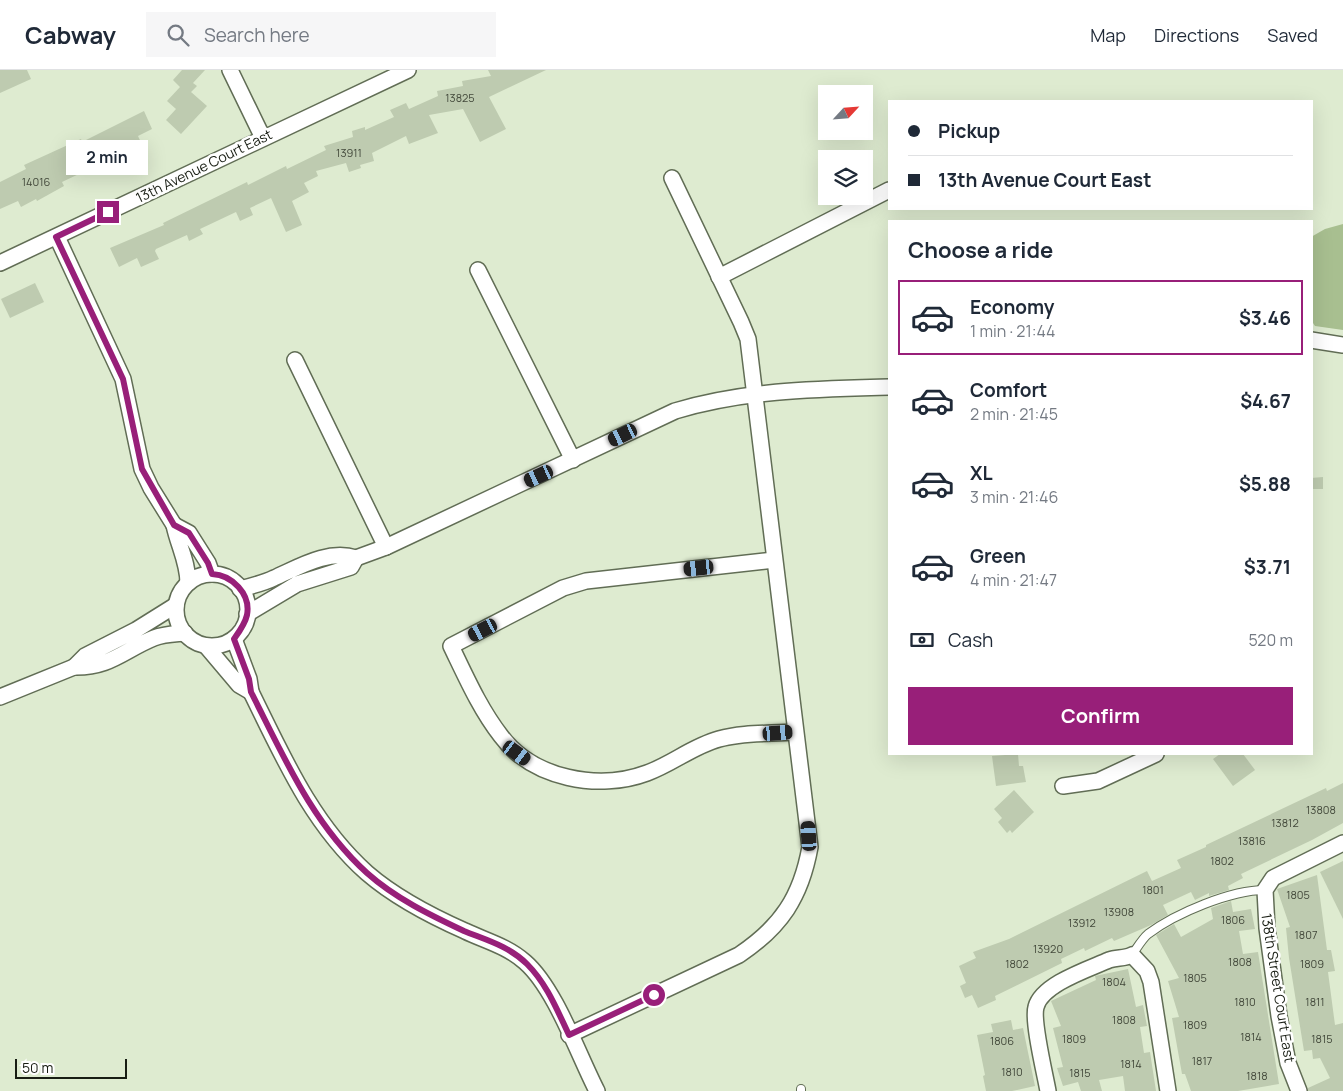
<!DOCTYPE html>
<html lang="en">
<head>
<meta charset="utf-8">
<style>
	:root { --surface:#fff; --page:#f6f6f7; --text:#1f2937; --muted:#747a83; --line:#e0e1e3; --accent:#981f79 }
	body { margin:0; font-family:Manrope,sans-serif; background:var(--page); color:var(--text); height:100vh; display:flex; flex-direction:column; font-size:19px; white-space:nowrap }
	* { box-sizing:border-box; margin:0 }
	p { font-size:16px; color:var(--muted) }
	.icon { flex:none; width:28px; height:28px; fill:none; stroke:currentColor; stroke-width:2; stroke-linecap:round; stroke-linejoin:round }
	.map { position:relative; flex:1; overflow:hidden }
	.panel { position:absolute; left:888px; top:150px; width:425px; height:535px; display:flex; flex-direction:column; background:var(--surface); border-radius:0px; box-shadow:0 5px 20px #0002 }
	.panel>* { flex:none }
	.top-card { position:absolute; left:888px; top:30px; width:425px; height:110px; border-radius:0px; box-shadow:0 5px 20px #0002; display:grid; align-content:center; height:110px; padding:0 20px; background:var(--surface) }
	.needle { width:32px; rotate:64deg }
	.controls { position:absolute; left:818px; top:15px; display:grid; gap:10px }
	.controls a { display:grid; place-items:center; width:55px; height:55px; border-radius:0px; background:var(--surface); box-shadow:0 5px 20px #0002; font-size:25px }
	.scale { position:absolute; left:15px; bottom:12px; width:112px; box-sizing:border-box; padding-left:5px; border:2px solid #181d13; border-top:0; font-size:14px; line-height:18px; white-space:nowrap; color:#181d13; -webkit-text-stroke:4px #fff; paint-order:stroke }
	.end { position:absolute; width:22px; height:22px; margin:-11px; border:6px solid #981f79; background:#fff; box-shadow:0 0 0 2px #fff }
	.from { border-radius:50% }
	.bubble { position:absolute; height:35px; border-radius:0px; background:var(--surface); box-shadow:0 5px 20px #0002; font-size:16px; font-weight:700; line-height:35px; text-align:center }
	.car { position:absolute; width:15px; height:30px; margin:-15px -8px; border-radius:6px; box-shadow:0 0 4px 1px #0007; background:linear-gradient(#222 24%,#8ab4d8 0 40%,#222 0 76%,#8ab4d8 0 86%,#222 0) }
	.top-card b { display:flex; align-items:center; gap:18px; height:48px; font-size:19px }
	.top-card b+b { border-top:1px solid var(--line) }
	.top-card i { width:12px; height:12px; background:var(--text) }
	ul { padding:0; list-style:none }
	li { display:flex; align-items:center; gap:15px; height:75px; margin:0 10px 8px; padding:0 10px; border:2px solid transparent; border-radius:0px }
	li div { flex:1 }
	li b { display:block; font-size:19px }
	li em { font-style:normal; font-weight:700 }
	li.active { border-color:var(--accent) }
	li>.icon { width:45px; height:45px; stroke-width:1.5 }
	h2 { padding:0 20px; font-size:22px; line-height:60px }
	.pay { display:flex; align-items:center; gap:12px; height:55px; padding:0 20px; font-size:19px }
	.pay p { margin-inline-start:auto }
	.button { display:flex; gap:10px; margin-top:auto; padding:10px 20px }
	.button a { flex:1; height:58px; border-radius:0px; background:var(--accent); color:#fff; font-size:20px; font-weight:700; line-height:58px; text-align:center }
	header { display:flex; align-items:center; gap:30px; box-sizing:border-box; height:70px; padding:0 25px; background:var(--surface); border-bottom:1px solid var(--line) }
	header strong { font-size:24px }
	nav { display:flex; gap:28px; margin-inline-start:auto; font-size:18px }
	.search { width:350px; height:45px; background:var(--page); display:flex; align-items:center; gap:12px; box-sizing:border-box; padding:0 18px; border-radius:0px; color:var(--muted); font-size:19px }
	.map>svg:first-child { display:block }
	.green { fill:#a8bf90 }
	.building { fill:#becbb0 }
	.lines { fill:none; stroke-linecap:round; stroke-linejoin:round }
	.lane-casing { stroke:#616d55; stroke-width:10 }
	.street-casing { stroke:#616d55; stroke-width:18 }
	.lane { stroke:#fff; stroke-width:8 }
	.street { stroke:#fff; stroke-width:15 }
	.route { stroke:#981f79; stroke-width:6 }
	.labels { text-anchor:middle; stroke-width:5; stroke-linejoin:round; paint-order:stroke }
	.number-label { font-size:11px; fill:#42483a }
	.street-label { font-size:14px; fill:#181d13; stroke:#fff }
</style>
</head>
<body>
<header>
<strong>Cabway</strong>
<div class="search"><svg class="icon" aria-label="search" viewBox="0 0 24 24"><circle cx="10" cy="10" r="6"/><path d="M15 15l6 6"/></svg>Search here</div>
<nav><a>Map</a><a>Directions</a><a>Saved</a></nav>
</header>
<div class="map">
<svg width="1343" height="1021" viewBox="0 0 1343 1021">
	<rect width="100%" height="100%" fill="#deebd0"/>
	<!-- green -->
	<polygon class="green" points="1343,154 1343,260 1315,256 1311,250 1311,167 1325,159"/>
	<!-- building -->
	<g class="building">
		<polygon points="0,0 27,0 31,9 0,23"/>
		<polygon points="182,0 205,0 193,13 197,16 191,22 207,36 181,64 166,50 176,39 167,31 180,17 173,10"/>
		<polygon points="488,0 546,0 489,27 506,59 480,72 463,39 429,45 438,63 409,74 406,66 372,83 374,91 360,95 361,98 349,102 346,93 316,101 318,106 304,113 309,122 292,131 302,155 286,162 271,128 250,138 253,145 240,151 236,142 200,159 203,164 189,171 187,165 156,179 155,181 159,189 141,197 137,188 119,197 110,178 164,155 163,153 247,112 248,115 286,96 287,99 326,80 324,76 353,67 352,61 365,57 365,60 394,47 390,40 406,33 409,39 438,26 437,21 463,16 462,11 491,6"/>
		<polygon points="144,41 152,59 138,66 144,79 99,98 98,95 62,112 64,116 37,131 36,129 21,137 18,131 0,139 0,112 26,99 24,95 81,69 82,72"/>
		<polygon points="35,213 44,232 10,248 1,229"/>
		<polygon points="1323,407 1323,419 1311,419 1311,408"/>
		<polygon points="1018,684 1019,696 1023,696 1026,712 996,716 992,686"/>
		<polygon points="1220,684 1243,684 1255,700 1233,716 1213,689"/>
		<polygon points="1343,713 1343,753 1312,770 1241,804 1243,808 1228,816 1229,820 1209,826 1209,823 1195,830 1191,822 1163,835 1168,845 1151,855 1114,871 1112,868 1085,881 1084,878 1061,889 1062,893 995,926 996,930 978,938 972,925 965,928 960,916 966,913 959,896 976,888 973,882 1009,869 1147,801 1152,811 1181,798 1177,790 1206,777 1206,775 1326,718 1327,721"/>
		<polygon points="1014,720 1034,742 1012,763 1010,760 1007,763 998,752 1002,748 994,739"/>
		<polygon points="1343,791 1343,849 1320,802"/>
		<polygon points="1317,805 1327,880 1331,880 1335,901 1328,902 1335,955 1343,953 1343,1021 1308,1021 1308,1018 1330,1008 1320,988 1313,989 1312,980 1304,981 1289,888 1286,858 1290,857 1277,819"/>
		<polygon points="1231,831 1233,842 1251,839 1255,859 1239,861 1243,884 1258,882 1279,1014 1238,1021 1191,1021 1185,1004 1182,1004 1172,948 1179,947 1168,911 1179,908 1156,865 1174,854 1181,867 1213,849 1211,838"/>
		<polygon points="1128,899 1136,937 1143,935 1147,956 1140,957 1144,983 1150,982 1156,1021 1125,1021 1123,1006 1099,1010 1102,1021 1081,1021 1078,1012 1063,1016 1057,998 1063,997 1053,958 1061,956 1051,931 1096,910 1095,906"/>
		<polygon points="1011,950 1013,960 1023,958 1035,1016 1012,1021 986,1021 983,1006 985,1005 977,965 993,962 991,954"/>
	</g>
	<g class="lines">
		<!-- lane casing -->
		<g class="lane-casing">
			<g id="lane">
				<path d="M1132 885C1137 878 1142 869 1148 864 1176 843 1231 820 1265 820"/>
				<polyline points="801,1019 801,1021"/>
			</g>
		</g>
		<!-- street casing -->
		<g class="street-casing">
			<g id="street">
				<polyline points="230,0 263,68"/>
				<polyline points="57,167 123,309 142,399 151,418 174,455"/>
				<polyline points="0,193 408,0"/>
				<polyline points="478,200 573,390"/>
				<polyline points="719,207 889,120"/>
				<polyline points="1311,270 1343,275"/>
				<polyline points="295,290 386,477"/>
				<path d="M356 488 386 477 675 341C745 320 816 319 889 317"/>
				<path d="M774 490 586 511 563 518 451 576C466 607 480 639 501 666 533 709 599 721 647 703 672 694 693 676 719 669 743 662 771 664 795 662"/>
				<circle cx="212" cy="540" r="36"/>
				<path d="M188 513C188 492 178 475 174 455L189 463 208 493 212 504"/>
				<path d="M240 519C252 516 264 513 274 508 299 497 328 479 356 488L351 497 297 514 247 544"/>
				<path d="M176 535 136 560 85 586 74 597C110 598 124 580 154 568 164 564 175 564 185 563"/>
				<polyline points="206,576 239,615 251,622 249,609 234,569"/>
				<path d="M251 622C283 687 312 754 367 803 396 828 431 846 465 861 486 871 507 876 525 892 555 918 578 984 597 1021"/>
				<polyline points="0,627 74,597"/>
				<polyline points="1063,716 1098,711 1156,684"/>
				<path d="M569 965 739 885C781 857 801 827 810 777L748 269 741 252 672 108"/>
				<path d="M1048 1021C1045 1004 1032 951 1036 937 1042 914 1089 899 1109 890 1117 887 1124 889 1132 885L1147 901 1151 912 1168 1021"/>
				<polyline points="1299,1021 1288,993 1279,946 1267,858 1265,820 1273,808 1343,773"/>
			</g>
		</g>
		<!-- lane -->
		<use href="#lane" class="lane"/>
		<!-- street -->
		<use href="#street" class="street"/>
	</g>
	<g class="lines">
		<!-- route -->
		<path class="route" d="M108 142 56 167 123 309 142 399 174 455 189 463 208 493 212 504C232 505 251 524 247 545 245 554 239 562 234 569L249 609 251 622C284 687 312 753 367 803 395 828 430 845 464 861 486 870 509 876 527 894 547 914 557 940 569 965L654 925"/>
	</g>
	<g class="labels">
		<!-- number labels -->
		<g class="number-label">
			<text x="460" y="32">13825</text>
			<text x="349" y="87">13911</text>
			<text x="36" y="116">14016</text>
			<text x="1321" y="744">13808</text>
			<text x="1285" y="757">13812</text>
			<text x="1252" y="775">13816</text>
			<text x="1222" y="795">1802</text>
			<text x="1153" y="824">1801</text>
			<text x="1298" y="829">1805</text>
			<text x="1119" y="846">13908</text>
			<text x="1233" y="854">1806</text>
			<text x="1082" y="857">13912</text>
			<text x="1306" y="869">1807</text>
			<text x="1048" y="883">13920</text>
			<text x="1240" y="896">1808</text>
			<text x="1017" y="898">1802</text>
			<text x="1312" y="898">1809</text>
			<text x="1195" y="912">1805</text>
			<text x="1114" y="916">1804</text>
			<text x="1245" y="936">1810</text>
			<text x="1315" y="936">1811</text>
			<text x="1124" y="954">1808</text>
			<text x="1195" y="959">1809</text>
			<text x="1251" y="971">1814</text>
			<text x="1074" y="973">1809</text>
			<text x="1322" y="973">1815</text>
			<text x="1002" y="975">1806</text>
			<text x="1202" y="995">1817</text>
			<text x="1131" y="998">1814</text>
			<text x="1012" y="1006">1810</text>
			<text x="1080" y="1007">1815</text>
			<text x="1257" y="1010">1818</text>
		</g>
		<!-- street labels -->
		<g class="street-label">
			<text transform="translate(204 96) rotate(-26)" y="5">13th Avenue Court East</text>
			<text transform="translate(1278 918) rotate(81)" y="5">138th Street Court East</text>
		</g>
	</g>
</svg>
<div class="controls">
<a><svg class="needle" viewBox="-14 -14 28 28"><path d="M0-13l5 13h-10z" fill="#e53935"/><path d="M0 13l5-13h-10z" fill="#747a83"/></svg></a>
<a><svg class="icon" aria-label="layers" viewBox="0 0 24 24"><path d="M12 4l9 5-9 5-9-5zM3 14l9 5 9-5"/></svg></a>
</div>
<div class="scale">50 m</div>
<i class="end from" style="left:654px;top:925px"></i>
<i class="end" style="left:108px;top:142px"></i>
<div class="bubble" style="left:66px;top:70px;width:82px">2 min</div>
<i class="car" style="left:623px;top:365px;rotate:244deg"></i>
<i class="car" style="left:539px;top:406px;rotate:245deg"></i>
<i class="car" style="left:699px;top:498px;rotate:264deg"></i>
<i class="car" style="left:483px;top:560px;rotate:243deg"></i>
<i class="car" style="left:778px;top:663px;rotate:86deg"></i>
<i class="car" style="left:517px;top:683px;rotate:126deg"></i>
<i class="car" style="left:809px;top:766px;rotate:356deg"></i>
<div class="top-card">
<b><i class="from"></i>Pickup</b>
<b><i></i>13th Avenue Court East</b>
</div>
<section class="panel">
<h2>Choose a ride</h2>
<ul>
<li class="active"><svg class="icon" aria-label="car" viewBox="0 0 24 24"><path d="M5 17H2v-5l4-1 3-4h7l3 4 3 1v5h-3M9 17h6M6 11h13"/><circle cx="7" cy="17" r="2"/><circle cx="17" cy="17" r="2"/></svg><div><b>Economy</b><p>1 min · 21:44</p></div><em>$3.46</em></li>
<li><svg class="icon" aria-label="car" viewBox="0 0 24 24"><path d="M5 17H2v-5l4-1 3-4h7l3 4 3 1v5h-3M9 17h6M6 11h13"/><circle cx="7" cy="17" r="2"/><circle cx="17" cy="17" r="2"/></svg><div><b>Comfort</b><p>2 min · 21:45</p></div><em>$4.67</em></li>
<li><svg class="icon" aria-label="car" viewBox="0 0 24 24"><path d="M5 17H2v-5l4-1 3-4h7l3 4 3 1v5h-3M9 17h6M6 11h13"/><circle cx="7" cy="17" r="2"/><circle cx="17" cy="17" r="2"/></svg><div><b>XL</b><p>3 min · 21:46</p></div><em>$5.88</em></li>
<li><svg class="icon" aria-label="car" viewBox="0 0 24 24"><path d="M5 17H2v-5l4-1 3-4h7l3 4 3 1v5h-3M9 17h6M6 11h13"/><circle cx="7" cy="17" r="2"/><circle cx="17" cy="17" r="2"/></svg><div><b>Green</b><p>4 min · 21:47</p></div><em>$3.71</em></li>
</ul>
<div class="pay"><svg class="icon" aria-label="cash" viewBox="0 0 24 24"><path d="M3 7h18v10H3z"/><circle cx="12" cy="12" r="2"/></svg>Cash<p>520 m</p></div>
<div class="button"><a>Confirm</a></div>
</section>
</div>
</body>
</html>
